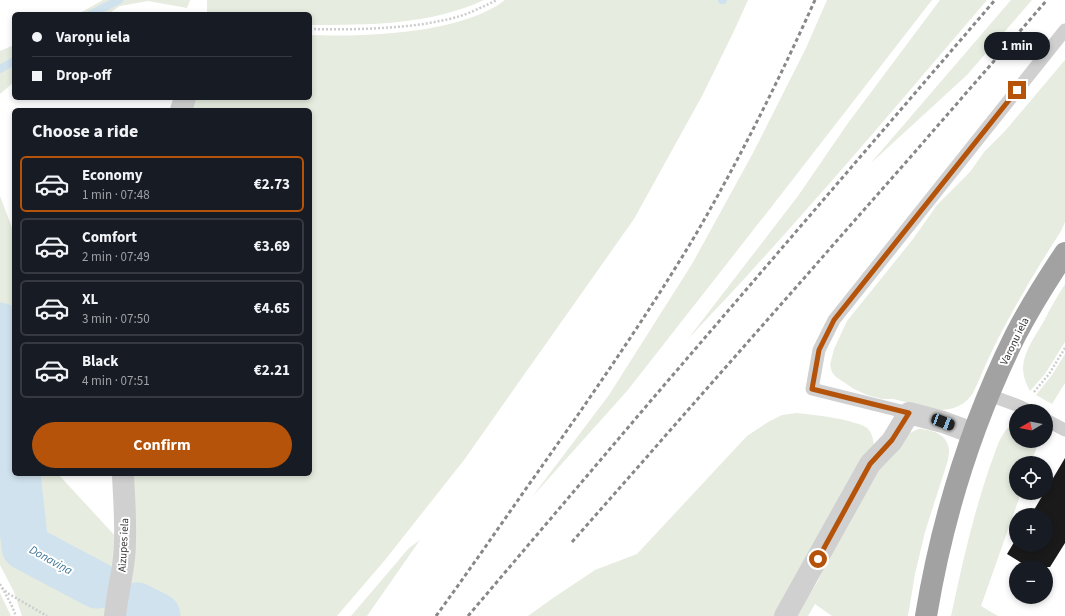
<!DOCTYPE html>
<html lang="en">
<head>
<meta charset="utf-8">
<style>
	:root { --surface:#171b24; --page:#20242c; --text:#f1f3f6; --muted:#9ea1a6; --line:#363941; --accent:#b45309 }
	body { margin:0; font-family:"Source Sans 3",sans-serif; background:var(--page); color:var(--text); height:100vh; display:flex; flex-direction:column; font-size:15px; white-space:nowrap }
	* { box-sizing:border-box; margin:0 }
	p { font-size:13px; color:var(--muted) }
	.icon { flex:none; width:22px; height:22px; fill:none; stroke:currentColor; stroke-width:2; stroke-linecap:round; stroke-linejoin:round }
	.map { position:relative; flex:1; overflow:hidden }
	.panel { position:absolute; left:12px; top:108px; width:300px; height:368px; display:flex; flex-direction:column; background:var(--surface); border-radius:6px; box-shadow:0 2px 6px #0003 }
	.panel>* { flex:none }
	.banner { position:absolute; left:12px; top:12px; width:300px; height:88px; border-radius:6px; box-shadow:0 2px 6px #0003; display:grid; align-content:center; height:88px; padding:0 20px; background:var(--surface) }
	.needle { width:26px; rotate:260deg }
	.fabs { position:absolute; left:1009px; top:404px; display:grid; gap:8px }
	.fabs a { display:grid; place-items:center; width:44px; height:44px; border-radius:50%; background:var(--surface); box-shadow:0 2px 6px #0003; font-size:20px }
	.end { position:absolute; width:18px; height:18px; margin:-9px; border:5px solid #b45309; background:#fff; box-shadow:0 0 0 2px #fff }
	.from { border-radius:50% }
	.bubble { position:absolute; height:28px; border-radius:14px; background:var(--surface); box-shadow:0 2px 6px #0003; font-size:13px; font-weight:700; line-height:28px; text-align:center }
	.car { position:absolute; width:12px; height:24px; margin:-12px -6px; border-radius:5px; box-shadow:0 0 3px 1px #0007; background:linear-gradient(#222 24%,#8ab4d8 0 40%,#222 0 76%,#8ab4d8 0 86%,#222 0) }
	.banner b { display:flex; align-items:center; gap:14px; height:38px; font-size:15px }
	.banner b+b { border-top:1px solid var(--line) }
	.banner i { width:10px; height:10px; background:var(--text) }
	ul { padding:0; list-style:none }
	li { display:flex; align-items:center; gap:12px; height:56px; margin:0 8px 6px; padding:0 12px; border:2px solid var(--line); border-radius:6px }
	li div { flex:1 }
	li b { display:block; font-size:15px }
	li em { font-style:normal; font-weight:700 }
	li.current { border-color:var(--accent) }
	li>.icon { width:36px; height:36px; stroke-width:1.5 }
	h2 { padding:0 20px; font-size:18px; line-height:48px }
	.cta { display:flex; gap:8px; margin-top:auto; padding:8px 20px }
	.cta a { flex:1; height:46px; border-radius:24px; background:var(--accent); color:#fff; font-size:16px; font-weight:700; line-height:46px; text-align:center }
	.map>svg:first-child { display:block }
	.green { fill:#e6ecdf }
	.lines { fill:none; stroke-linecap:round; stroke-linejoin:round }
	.stream { stroke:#cfe2ee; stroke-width:8 }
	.river { stroke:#cfe2ee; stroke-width:47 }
	.building { fill:#1a1a1a }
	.path { stroke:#cdcdcd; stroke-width:2.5; stroke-dasharray:2 2; stroke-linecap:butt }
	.service { stroke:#d0d0d0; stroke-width:13 }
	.minor { stroke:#d0d0d0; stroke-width:22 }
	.trunk { stroke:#a2a2a2; stroke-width:22 }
	.rail { stroke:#888; stroke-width:3; stroke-dasharray:4 3; stroke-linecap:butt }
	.route { stroke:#b45309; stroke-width:5 }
	.labels { text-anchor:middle; stroke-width:4; stroke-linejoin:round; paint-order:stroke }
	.street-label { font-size:11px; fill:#333; stroke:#fff }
	.water-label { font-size:12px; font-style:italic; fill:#3f7597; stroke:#fff }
</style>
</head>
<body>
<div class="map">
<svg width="1065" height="616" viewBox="0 0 1065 616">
	<rect width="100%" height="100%" fill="#fff"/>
	<!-- green -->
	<g class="green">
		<polygon points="103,0 190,0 187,8 148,1 120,6 108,14 78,14"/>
		<path d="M207 0H484C430 25 368 25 310 25V14H207Z"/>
		<path d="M505 0H748L734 31 702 96 634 219 464 460 385 560 337 616H121L130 474H310V110H186L190 98H310V35C363 37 462 34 505 0Z"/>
		<polygon points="827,0 932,0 769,210 627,391 532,497 609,395 692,264 753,153 806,48"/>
		<path d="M940 0H987C889 115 792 230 688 339L798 196 848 123Z"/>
		<polygon points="1011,0 1032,0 967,75 870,164"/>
		<polygon points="14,45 14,82 0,94 0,51"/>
		<path d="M1065 60V222L1061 231C1036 270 1012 310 992 351 985 365 980 379 973 393 965 405 954 410 939 410L893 399H882L867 395 854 389 836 377 832 372 830 365 834 349 847 321 913 239 937 205 970 172 984 152 1005 131Z"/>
		<polygon points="0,196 14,233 14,474 58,474 117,538 109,616 22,616 14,592 0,565"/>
		<path d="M1065 284V342L1045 374 1030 391C1026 384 1023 376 1023 367 1024 350 1037 334 1045 319 1051 307 1058 295 1065 284Z"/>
		<polygon points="1065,354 1065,383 1052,404 1036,395 1052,375"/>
		<path d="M797 413C814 415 854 419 867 428 872 432 873 439 874 445L780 616H528L553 598 595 570 637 554 747 436 768 422 782 415Z"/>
		<path d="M1016 423V441H1039L1031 463H1016V493H1021L981 606 998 616H951C962 565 973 515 990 466 995 454 998 440 1006 430 1009 426 1012 425 1016 423Z"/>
		<path d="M918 429C932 429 949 435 949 451 949 454 948 457 948 460L925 532 915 574 908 616H832L815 604 808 616H796L818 581 832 550 871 478 908 434Z"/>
		<polygon points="420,540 367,616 351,616 409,548"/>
		<polygon points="0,593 11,616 0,616"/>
	</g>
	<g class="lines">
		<!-- stream -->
		<g class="stream">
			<polyline points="722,0 723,0"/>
			<polyline points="91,14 119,0"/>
			<polyline points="0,69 14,61"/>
		</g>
		<!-- river -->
		<g class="river">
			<polyline points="0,326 14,449"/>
			<polyline points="17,474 25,547 97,585"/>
			<polyline points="137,606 157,616"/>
		</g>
	</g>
	<!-- building -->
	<polygon class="building" points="1065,458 1065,543 1050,567 1028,567 1007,554 1016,539 1016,545 1046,545 1046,515 1031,515 1044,493 1046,493 1046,490"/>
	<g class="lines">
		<!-- path -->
		<g class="path">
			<path d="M310 29C348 30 386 29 424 24 435 22 446 20 457 17 471 13 484 6 497 0"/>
			<polyline points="1034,392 1049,374 1065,348"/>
			<polyline points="0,584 11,604 16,616"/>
			<polyline points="2,588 9,594 47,616"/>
		</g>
		<!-- service -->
		<g class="service">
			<polyline points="989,395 1019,406 1029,411"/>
			<polyline points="909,413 812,389 819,350 834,320 1065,30"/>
			<polyline points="1046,420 1065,430"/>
		</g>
		<!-- minor -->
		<g class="minor">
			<polyline points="181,110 185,98"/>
			<path d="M115 616C117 596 122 577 124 558 127 530 124 502 123 474"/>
			<polyline points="785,616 870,464 892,441 909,413 943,422 973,433"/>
		</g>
		<!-- trunk -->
		<path class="trunk" d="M926 616C942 519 971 425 1015 336 1030 307 1047 280 1065 253"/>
		<!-- rail -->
		<g class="rail">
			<polyline points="572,542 907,161 1047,0"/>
			<path d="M436 616C474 564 510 511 547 459 599 385 650 311 696 234 740 158 779 80 815 0"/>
			<polyline points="468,616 654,397 995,0"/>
		</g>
	</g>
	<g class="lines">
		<!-- route -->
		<polyline class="route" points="818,559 870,464 892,440 909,413 812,389 819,350 834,320 1017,90"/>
	</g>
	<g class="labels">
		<!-- street labels -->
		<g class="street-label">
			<text transform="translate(1014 341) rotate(-64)" y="4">Varoņu iela</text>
			<text transform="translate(123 545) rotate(-87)" y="4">Aizupes iela</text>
		</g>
		<!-- water labels -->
		<g class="water-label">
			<text transform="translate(51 560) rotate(29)" y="4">Donaviņa</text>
		</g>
	</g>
</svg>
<div class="fabs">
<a><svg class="needle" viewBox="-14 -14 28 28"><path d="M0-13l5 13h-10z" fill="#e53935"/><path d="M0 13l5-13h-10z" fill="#9ea1a6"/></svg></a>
<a><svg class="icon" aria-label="locate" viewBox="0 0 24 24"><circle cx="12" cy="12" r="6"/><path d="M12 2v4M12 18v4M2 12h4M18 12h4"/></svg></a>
<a>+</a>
<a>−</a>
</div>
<i class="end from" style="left:818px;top:559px"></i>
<i class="end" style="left:1017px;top:90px"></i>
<div class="bubble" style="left:984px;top:32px;width:66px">1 min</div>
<i class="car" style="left:943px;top:422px;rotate:111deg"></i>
<div class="banner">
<b><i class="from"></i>Varoņu iela</b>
<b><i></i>Drop-off</b>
</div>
<section class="panel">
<h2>Choose a ride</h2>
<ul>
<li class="current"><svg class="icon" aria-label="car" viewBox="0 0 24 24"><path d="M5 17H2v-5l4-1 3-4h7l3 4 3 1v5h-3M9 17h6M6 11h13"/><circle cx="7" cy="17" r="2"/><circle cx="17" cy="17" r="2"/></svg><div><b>Economy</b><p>1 min · 07:48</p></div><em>€2.73</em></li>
<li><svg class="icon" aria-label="car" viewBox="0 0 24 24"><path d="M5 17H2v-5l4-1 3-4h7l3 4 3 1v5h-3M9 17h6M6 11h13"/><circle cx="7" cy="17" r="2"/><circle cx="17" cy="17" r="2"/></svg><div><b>Comfort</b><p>2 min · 07:49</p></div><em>€3.69</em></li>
<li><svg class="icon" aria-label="car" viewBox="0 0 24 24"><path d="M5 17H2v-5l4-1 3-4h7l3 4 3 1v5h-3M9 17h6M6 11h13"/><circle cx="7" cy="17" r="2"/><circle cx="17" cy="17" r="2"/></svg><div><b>XL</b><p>3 min · 07:50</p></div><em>€4.65</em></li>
<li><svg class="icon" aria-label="car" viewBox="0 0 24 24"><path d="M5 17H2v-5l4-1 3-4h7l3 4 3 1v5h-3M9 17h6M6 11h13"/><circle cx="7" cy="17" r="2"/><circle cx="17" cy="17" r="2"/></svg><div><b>Black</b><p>4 min · 07:51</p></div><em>€2.21</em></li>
</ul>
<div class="cta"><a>Confirm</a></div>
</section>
</div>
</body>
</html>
